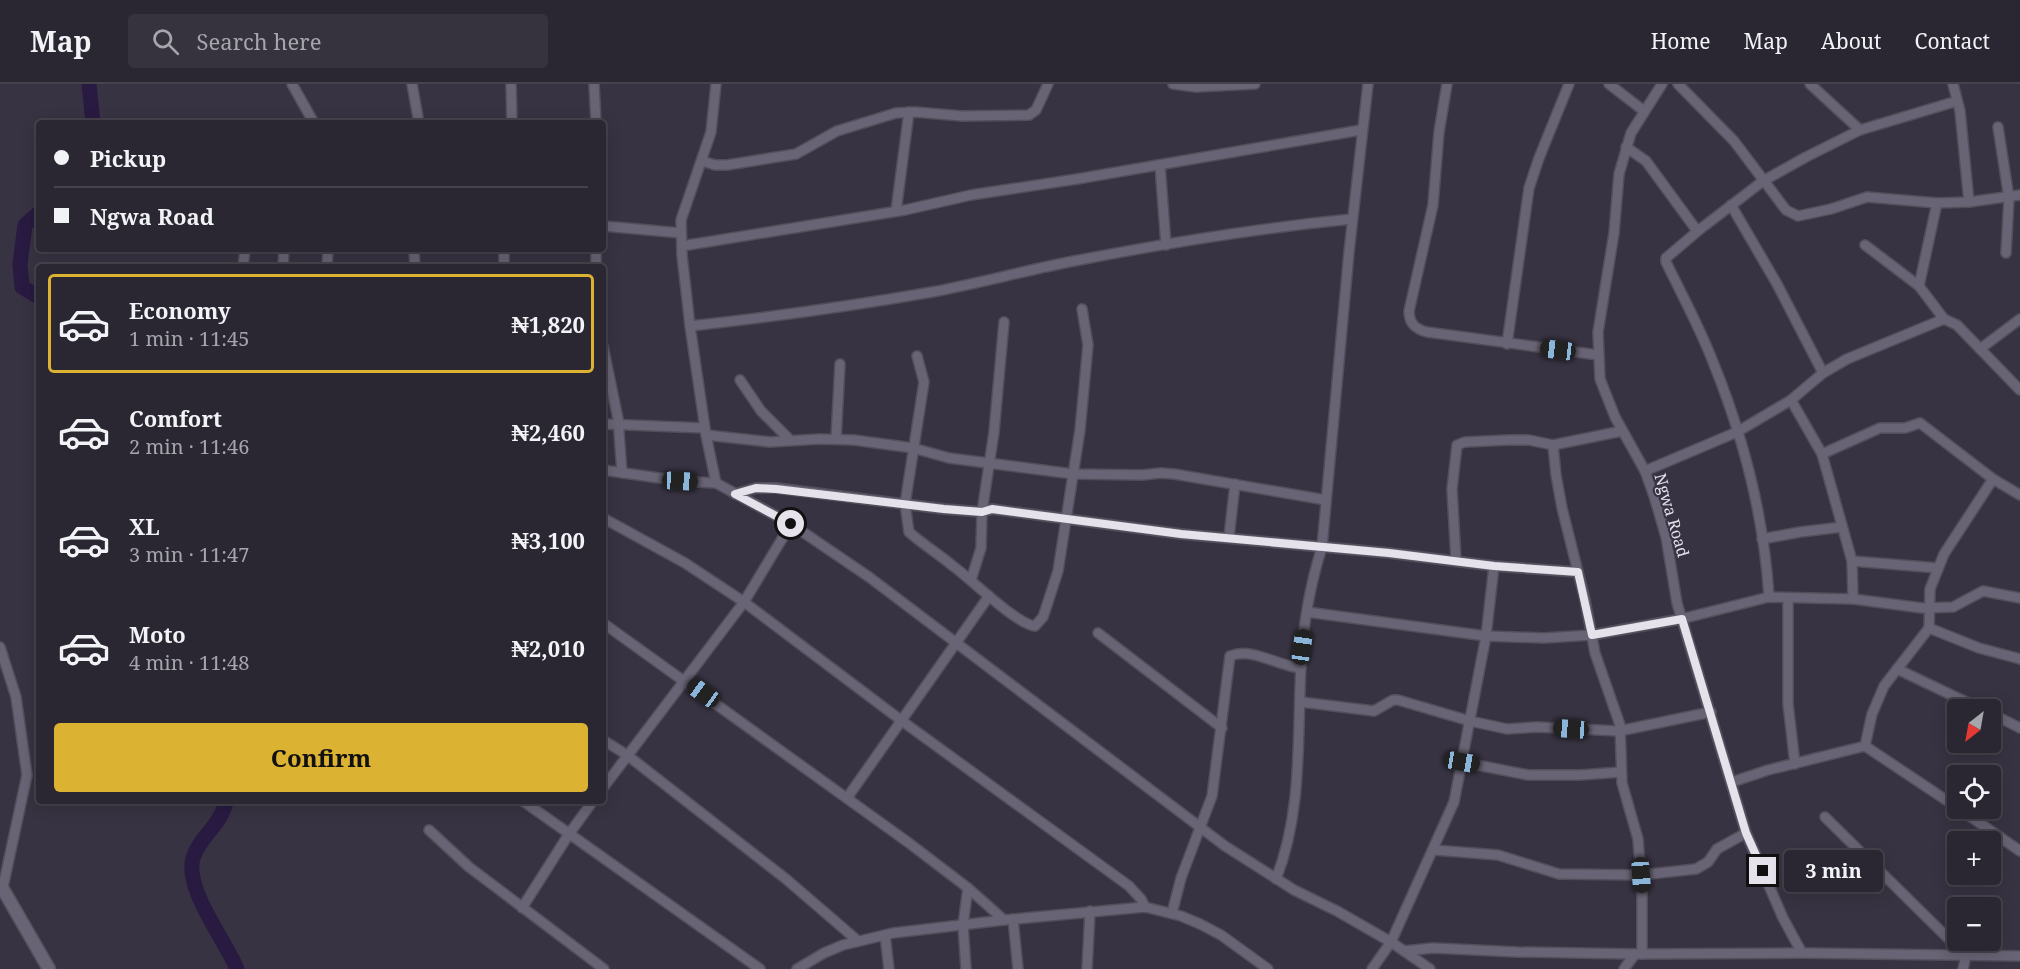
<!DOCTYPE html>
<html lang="en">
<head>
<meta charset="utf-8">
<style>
	:root { --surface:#2a2632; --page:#36323e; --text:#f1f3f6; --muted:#a5a5ac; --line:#46434d; --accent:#dcb233 }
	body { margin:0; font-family:"Noto Serif",serif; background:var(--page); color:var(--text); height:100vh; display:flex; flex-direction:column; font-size:22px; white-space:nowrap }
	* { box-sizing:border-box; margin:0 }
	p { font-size:20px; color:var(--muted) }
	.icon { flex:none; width:33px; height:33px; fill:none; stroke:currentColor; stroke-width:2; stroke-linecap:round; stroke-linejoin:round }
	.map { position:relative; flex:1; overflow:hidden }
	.details { position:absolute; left:36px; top:180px; width:570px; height:540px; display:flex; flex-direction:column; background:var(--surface); border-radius:6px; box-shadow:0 3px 15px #0003,0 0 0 2px var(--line) }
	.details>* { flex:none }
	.guide { position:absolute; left:36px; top:36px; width:570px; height:132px; border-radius:6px; box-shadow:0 3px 15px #0003,0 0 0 2px var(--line); display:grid; align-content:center; height:132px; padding:0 18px; background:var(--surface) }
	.needle { width:39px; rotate:211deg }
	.buttons { position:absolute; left:1947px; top:615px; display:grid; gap:12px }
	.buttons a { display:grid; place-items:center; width:54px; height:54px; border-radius:6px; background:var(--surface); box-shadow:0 3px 15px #0003,0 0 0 2px var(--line); font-size:30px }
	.end { position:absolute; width:27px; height:27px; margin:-14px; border:8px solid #e5e2ec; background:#111; box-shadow:0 0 0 3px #111 }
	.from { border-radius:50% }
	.bubble { position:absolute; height:42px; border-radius:6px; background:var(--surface); box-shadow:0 3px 15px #0003,0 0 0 2px var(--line); font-size:20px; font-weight:700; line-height:42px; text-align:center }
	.car { position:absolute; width:18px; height:36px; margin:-18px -9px; border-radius:8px; box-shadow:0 0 4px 2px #0007; background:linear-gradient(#222 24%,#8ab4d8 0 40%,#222 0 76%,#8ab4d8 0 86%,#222 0) }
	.guide b { display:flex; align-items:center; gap:21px; height:57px; font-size:22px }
	.guide b+b { border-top:2px solid var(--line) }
	.guide i { width:15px; height:15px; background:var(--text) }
	ul { padding:10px 0 0; list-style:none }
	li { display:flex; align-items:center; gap:18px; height:99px; margin:0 12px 9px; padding:0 6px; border:3px solid transparent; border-radius:6px }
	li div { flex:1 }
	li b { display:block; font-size:22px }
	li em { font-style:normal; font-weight:700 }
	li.selected { border-color:var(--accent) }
	li>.icon { width:54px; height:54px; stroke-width:1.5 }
	.cta { display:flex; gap:12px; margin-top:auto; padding:12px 18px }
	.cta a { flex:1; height:69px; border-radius:6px; background:var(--accent); color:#111; font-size:24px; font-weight:700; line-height:69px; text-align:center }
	header { display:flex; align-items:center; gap:36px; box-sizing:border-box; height:84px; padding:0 30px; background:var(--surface); border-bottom:2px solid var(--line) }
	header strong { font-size:28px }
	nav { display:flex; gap:33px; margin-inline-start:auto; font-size:21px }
	.search { width:420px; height:54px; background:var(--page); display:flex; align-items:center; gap:15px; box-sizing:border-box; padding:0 21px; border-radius:6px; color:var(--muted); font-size:22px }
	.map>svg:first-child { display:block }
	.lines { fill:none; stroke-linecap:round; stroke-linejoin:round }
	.river { stroke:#291a41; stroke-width:15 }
	.minor-casing { stroke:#524f5b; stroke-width:12 }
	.tertiary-casing { stroke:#524f5b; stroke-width:15 }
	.minor { stroke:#696475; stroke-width:9 }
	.tertiary { stroke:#696475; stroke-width:12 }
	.route { stroke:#e5e2ec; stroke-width:8 }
	.labels { text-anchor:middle; stroke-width:4.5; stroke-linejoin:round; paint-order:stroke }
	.street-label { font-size:16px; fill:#e5e2ec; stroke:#383342 }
</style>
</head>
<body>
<header>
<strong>Map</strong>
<div class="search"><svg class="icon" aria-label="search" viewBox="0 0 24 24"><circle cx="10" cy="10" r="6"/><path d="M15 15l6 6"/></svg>Search here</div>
<nav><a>Home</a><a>Map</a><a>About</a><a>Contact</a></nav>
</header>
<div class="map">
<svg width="2020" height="885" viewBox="0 0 2020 885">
	<rect width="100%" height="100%" fill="#383342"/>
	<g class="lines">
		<!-- river -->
		<g class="river">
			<polyline points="89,0 93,39"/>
			<polyline points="39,129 25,141 20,180 22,203 39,213"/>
			<path d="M222 717 225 722C219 742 199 754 193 774 184 804 225 856 237 885"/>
		</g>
		<!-- minor casing -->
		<g class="minor-casing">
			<g id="minor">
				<polyline points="292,0 314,39"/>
				<polyline points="412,0 419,39"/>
				<polyline points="511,0 512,39"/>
				<polyline points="594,0 596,39"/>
				<polyline points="716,0 711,48 681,136 682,171 690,242 706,351 716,399"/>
				<polyline points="1173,0 1196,3 1255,0"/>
				<path d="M1447 0 1439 48 1433 121 1409 227C1409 239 1415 245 1427 248L1598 271"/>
				<polyline points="1609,0 1644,27"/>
				<polyline points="1662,0 1631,49 1619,90 1614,149 1598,248 1600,295 1615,333 1645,387 1654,412 1666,453 1677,519 1746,749 1783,834 1802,869"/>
				<polyline points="1678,0 1734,57 1786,126 1798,132 1831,125 1867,113 1937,119 1969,118 2020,111"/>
				<polyline points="1810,0 1860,46"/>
				<polyline points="1953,0 1960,27 1969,118"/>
				<polyline points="1998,43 2009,114 2006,169"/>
				<polyline points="1626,63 1646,77 1695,144 1699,146"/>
				<polyline points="702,77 715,81 727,81 796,70 837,47 896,29 915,28 962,32 1029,31 1036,26 1048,0"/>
				<polyline points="1160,81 1166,161"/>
				<polyline points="1731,121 1777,200 1823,289"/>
				<polyline points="896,127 909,28"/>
				<polyline points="603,142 681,149"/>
				<polyline points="1865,161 1919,202 1944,235 1957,241 2020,306"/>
				<polyline points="682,162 905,126 971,111 1077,95 1361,46"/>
				<polyline points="414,165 415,183"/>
				<polyline points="596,165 596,183"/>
				<polyline points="243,183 245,165"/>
				<polyline points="283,183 284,165"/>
				<polyline points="327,183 328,165"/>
				<polyline points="504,183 504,165"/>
				<polyline points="1919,202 1937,119"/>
				<path d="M690 242C771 233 852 222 932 208 980 199 1027 186 1074 177 1166 159 1259 144 1352 135"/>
				<polyline points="1507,260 1529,104 1539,74 1569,0"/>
				<polyline points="603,262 618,335 622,389"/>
				<polyline points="1980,265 2020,235"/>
				<path d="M917 272 924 298 905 420 909 448C922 460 939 470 953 482 971 495 1016 540 1035 542L1043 533 1046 524 1058 487 1080 346 1088 261 1082 225"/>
				<polyline points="740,296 761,327 790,356"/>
				<polyline points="1791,316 1822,370 1852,477 1853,515"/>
				<polyline points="603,340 705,344"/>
				<polyline points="706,351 770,358 820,355 854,356 913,364 949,374 1073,390 1142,391 1161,389 1174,390 1326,416"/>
				<polyline points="836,355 840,280"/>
				<polyline points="1553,361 1556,391 1562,424 1585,516 1595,569 1620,641 1622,699 1638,755 1642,808 1642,870"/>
				<polyline points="1822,370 1880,344 1905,344 1920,339 1993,395 2020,411"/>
				<polyline points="603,386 680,397 716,399 791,440 869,493 1225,762 1294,806 1337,827 1391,858 1430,885"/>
				<polyline points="1645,387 1737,348 1791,316 1823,289 1847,275 1944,235"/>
				<polyline points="735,410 756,404 776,404 944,425 982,428 992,425 1181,450 1389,469 1494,482 1578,488"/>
				<polyline points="603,434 685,479 744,518 902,637 1129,802 1141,815 1145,823"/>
				<polyline points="1229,453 1235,400"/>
				<polyline points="1762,455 1800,448 1842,443"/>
				<polyline points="1456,476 1452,405 1457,361 1465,358 1509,356 1529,356 1553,361 1622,347"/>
				<polyline points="1852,477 1938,484"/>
				<polyline points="971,496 981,464 982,428 994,348 1004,238"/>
				<path d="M1769 513C1764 433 1743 352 1713 278 1700 244 1682 211 1666 178V174L1699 146 1763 97 1806 73 1860 46 1957 17"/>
				<polyline points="1788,514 1788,620 1795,680"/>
				<polyline points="1307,528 1486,552 1544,554 1592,551 1681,535 1769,513 1853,515 1922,524 1953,523 1983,507 2020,514"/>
				<polyline points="603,539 909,759 968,804 1004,836"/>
				<polyline points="1929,544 1979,564 2020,575"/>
				<polyline points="1098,549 1222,644"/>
				<polyline points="0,563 16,613 27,691 3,803"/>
				<polyline points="1897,585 1983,626"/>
				<polyline points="1301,618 1374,627 1393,616 1398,616 1470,637 1507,645 1537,643 1619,647 1711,628"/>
				<polyline points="1990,629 2020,644"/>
				<polyline points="603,656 627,671 786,795 858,857"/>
				<polyline points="1865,662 1872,630 1884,602 1929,544 1930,505 1944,470 1993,395"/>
				<polyline points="1462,678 1528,691 1580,691 1621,688"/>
				<polyline points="1732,698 1768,686 1865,662 1958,724"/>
				<polyline points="603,704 744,518 791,440"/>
				<polyline points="847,714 989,512"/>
				<polyline points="523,717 760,885"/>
				<polyline points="1958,724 2020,767"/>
				<polyline points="1825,733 1966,872 1963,885"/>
				<polyline points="429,746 469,783 604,885"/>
				<polyline points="1434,766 1498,771 1559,790 1641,791 1696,785 1708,778 1717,765 1746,749"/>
				<path d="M1276 795C1303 726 1297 654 1301 581 1303 542 1310 501 1322 463L1349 168 1368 0"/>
				<polyline points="522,824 569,750 593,717"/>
				<path d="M1172 829 1181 794 1212 712 1230 572C1253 563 1277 582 1301 584"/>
				<polyline points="1013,835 1018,885"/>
				<polyline points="885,851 889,885"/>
				<polyline points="1404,867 1433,864 1517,868 1635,870 1802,869 2020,872"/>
				<polyline points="797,885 824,869 843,861 893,849 1004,836 1145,823 1181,832 1200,840 1221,851 1268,885"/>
				<polyline points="966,885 963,841 968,804"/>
				<polyline points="1087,885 1090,827"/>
				<polyline points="1372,885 1391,858 1454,718 1486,552 1494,482"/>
				<polyline points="1624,885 1635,870"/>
			</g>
		</g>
		<!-- tertiary casing -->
		<g class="tertiary-casing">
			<polyline id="tertiary" points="0,800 49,885"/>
		</g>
		<!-- minor -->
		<use href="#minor" class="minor"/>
		<!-- tertiary -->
		<use href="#tertiary" class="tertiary"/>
	</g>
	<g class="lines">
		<!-- route -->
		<polyline class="route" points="791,440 735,410 756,404 776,405 944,425 982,428 992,425 1181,450 1389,469 1494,482 1578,488 1592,551 1682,535 1746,749 1763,787"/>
	</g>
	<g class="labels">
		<!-- street labels -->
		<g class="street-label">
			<text transform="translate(1672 431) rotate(74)" y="6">Ngwa Road</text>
		</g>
	</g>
</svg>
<div class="buttons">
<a><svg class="needle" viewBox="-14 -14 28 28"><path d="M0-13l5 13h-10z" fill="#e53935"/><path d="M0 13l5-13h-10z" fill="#a5a5ac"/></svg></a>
<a><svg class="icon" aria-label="locate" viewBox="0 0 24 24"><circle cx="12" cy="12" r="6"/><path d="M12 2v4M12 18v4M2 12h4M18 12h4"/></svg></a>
<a>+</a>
<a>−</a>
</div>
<i class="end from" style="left:791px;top:440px"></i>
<i class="end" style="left:1763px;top:787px"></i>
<div class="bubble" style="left:1784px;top:766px;width:99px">3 min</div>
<i class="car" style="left:1558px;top:266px;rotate:277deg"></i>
<i class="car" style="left:680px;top:397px;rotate:93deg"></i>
<i class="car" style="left:1302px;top:563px;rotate:8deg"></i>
<i class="car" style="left:703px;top:609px;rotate:306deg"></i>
<i class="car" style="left:1571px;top:645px;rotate:274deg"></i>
<i class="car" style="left:1462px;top:678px;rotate:99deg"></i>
<i class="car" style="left:1641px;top:791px;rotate:176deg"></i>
<div class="guide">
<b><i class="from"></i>Pickup</b>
<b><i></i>Ngwa Road</b>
</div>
<section class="details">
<ul>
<li class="selected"><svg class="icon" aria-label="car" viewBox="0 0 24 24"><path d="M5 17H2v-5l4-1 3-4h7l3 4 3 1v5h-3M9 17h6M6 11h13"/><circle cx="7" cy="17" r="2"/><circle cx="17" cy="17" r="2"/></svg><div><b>Economy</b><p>1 min · 11:45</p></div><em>₦1,820</em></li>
<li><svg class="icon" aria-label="car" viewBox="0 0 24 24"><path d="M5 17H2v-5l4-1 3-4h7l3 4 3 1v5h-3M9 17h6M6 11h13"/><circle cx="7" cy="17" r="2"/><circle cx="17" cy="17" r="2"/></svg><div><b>Comfort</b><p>2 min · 11:46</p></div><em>₦2,460</em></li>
<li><svg class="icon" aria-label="car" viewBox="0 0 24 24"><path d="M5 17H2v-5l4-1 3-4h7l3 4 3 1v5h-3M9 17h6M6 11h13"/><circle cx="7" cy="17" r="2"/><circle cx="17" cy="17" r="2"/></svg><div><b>XL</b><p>3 min · 11:47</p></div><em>₦3,100</em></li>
<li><svg class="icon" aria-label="car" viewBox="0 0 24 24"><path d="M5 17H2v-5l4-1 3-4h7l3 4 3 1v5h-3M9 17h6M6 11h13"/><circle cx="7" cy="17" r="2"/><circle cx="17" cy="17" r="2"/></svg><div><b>Moto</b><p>4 min · 11:48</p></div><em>₦2,010</em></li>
</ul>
<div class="cta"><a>Confirm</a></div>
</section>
</div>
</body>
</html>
